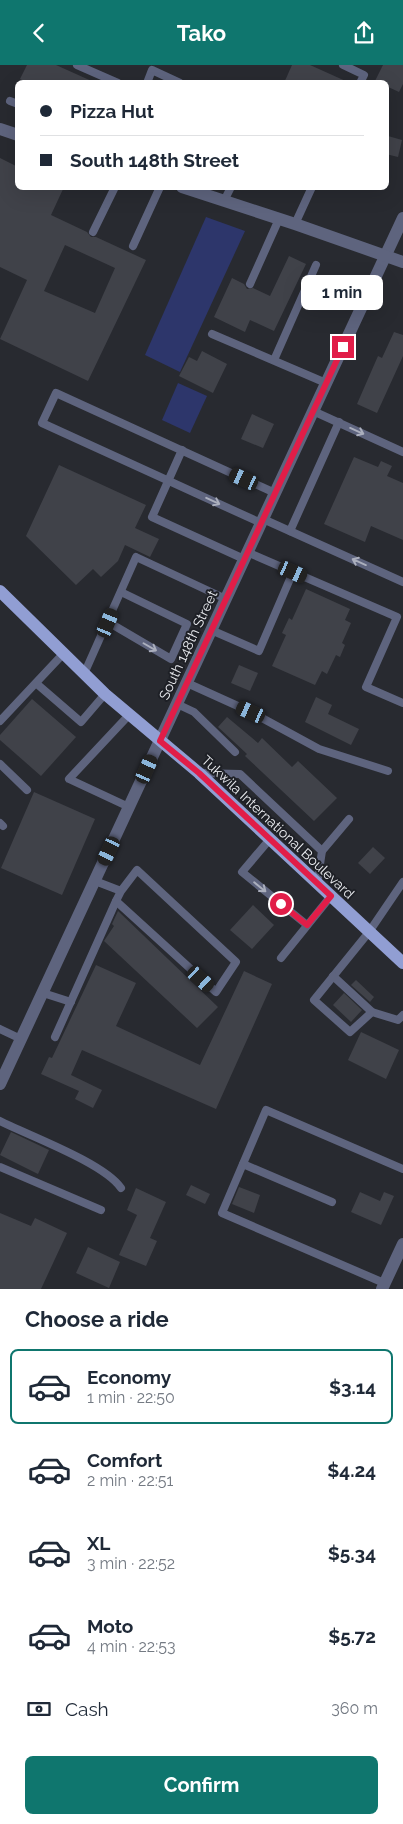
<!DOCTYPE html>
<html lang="en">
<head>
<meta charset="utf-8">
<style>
	:root { --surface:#fff; --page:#f2f2f3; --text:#1f2937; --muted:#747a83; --line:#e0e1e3; --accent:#0f766e }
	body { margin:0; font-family:Raleway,sans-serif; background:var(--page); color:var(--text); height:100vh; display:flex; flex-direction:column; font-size:19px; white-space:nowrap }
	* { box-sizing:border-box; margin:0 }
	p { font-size:16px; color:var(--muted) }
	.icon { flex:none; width:28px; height:28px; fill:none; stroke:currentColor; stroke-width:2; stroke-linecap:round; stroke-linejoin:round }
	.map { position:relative; height:1224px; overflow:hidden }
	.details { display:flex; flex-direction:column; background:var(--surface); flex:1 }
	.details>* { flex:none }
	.hud { position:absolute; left:15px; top:15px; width:374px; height:110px; border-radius:8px; box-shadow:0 5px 20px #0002; display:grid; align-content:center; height:110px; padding:0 25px; background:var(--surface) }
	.end { position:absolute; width:22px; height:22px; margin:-11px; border:6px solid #e11d48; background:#fff; box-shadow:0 0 0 2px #fff }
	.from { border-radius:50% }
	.bubble { position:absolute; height:35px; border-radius:8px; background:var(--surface); box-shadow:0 5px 20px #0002; font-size:16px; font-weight:700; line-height:35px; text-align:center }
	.car { position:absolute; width:15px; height:30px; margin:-15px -8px; border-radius:6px; box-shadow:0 0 4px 1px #0007; background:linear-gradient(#222 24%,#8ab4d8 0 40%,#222 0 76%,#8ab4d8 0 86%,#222 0) }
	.hud b { display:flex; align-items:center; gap:18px; height:48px; font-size:19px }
	.hud b+b { border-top:1px solid var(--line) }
	.hud i { width:12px; height:12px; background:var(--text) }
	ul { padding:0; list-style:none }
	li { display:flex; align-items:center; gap:15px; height:75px; margin:0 10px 8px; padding:0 15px; border:2px solid transparent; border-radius:8px }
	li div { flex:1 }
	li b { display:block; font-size:19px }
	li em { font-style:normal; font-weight:700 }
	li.current { border-color:var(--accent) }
	li>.icon { width:45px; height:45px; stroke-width:1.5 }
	h2 { padding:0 25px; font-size:22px; line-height:60px }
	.pay { display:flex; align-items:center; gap:12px; height:55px; padding:0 25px; font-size:19px }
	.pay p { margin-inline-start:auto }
	.action { display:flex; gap:10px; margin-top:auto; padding:10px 25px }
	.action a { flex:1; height:58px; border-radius:8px; background:var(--accent); color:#fff; font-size:20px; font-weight:700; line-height:58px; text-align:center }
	header { display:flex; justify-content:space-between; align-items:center; height:65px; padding:0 25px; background:var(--accent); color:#fff; font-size:22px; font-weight:700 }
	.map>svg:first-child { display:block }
	.green { fill:#2d366b }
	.building { fill:#404249; fill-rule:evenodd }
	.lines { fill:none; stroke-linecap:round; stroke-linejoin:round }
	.service { stroke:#5e647e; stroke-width:8 }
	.minor { stroke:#5e647e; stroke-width:12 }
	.tertiary { stroke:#5e647e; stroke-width:12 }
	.primary { stroke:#919ed3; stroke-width:12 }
	.oneway { stroke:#abafbd }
	.route { stroke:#e11d48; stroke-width:6 }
	.labels { text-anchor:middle; stroke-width:4; stroke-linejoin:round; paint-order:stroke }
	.street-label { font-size:14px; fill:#eaecf0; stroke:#1e2026 }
</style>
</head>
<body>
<header><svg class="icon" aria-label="back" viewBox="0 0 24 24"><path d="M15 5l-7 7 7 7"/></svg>Tako<svg class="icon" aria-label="share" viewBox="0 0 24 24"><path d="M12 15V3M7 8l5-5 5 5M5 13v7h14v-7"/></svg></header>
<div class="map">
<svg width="403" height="1224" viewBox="0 0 403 1224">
	<rect width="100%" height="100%" fill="#282a30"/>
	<!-- green -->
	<g class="green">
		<polygon points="206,152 245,166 180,307 145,290"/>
		<polygon points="178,318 207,331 190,368 162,355"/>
	</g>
	<!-- building -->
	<g class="building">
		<polygon points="27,0 56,0 96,18 28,18 20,14"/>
		<polygon points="292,0 310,0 350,18 284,18"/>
		<polygon points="383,0 403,0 403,19 399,27 386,21 386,18 375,16"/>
		<polygon points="388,71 402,75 398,92 386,89"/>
		<path d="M0 93 18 102V122H64L51 150 87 167 91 172H96L146 195 88 316 0 274 27 215 0 202ZM65 180 115 203 95 248 44 226Z"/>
		<polygon points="289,191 306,199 274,266 250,255 245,267 214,252 232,213 244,219 247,224 253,223 270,231"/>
		<polygon points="394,267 403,270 403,291 377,348 357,339 378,291 382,293"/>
		<polygon points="202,286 227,299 213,328 179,311 189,292 197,296"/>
		<polygon points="252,349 274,359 263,383 241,374"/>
		<polygon points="354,392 378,402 381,396 392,401 387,411 403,418 403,475 371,461 365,477 324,459"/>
		<polygon points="59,400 146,440 135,463 159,474 150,492 125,480 118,496 101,512 93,504 76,520 26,471"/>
		<polygon points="306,524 350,544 345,555 351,558 342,578 345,580 340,592 336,590 327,609 322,606 315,620 272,601 286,570 282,568 289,553 292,555"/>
		<polygon points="239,600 258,608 250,626 231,618"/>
		<polygon points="316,632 332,640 328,649 359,664 351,680 305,657"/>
		<polygon points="32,634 76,672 41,711 0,675 0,670"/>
		<polygon points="227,652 258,678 262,673 292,702 298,696 337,733 314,756 245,691 247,689 218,662"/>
		<polygon points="34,727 95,754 62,830 1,803"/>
		<polygon points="373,782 385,793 370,809 358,798"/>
		<polygon points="253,840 274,860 252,884 230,865"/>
		<polygon points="118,846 218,942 197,963 104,876 114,861 112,859"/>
		<polygon points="96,900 136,918 116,961 200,1000 244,906 272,919 216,1044 82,985 71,1010 102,1025 93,1043 75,1034 79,1026 41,1009 49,992 52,993"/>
		<polygon points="356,915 374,932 370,937 351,920"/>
		<polygon points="344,928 362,945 351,957 333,940"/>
		<polygon points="361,967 399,985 386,1014 348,995"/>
		<polygon points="11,1067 49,1085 38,1109 0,1090"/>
		<polygon points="191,1120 210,1129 205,1139 186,1130"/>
		<polygon points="239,1122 260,1130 254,1148 232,1139"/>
		<polygon points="136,1123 166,1137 150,1173 157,1176 146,1201 119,1190 137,1150 127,1145"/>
		<polygon points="360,1127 380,1136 384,1127 394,1131 381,1160 351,1147"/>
		<polygon points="0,1148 31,1161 35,1153 67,1168 41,1224 0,1224"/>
		<polygon points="88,1182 120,1197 109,1223 76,1208"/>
	</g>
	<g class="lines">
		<!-- service -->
		<g class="service">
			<polyline points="77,0 118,18"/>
			<polyline points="343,0 364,10 360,18"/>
			<polyline points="147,18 152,5 180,18"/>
			<polyline points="10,36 18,39"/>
			<polyline points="224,136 231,122"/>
			<polyline points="295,159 312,122"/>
			<polyline points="93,167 115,122"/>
			<polyline points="133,181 160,122"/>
			<polyline points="250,219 279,154"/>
			<polyline points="212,269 326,318"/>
			<polyline points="274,295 316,200"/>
			<polyline points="313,346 403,387"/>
			<polyline points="182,385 152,452 244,494"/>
			<polyline points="263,454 403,517"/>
			<polyline points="261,458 42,358 56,328 275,428"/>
			<polyline points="290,466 339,357"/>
			<polyline points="247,487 397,552 366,622 403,638"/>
			<polyline points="108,557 171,594 187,559 121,527"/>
			<polyline points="211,565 259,586 293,507"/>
			<polyline points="84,609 136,492 226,534"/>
			<polyline points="187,618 251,647 319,684 388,706"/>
			<polyline points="37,619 81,657 105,629"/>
			<polyline points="177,639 194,647 235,687"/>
			<polyline points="129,650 69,714 129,742"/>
			<polyline points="0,656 63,589"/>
			<polyline points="0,699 27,725"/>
			<polyline points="199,708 240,709 322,786 317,819"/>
			<polyline points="0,758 3,761"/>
			<polyline points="270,774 242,807 307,860"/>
			<polyline points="322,786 349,754"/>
			<polyline points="95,816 121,826 137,805 236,897 216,927 116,836 121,826"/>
			<polyline points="403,817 369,867 314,935 350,967 372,947 398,955 403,950"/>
			<polyline points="281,893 331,831"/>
			<polyline points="333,911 372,947"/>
			<polyline points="43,928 71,937"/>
			<polyline points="0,964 21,974"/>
			<polyline points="55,972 116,836"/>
			<path d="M0 1056C30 1071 104 1098 121 1123"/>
			<polyline points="243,1099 332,1137"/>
			<polyline points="0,1102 101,1145"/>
			<polyline points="384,1218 222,1148 266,1045 403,1104"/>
		</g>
		<!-- minor -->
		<g class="minor">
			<polyline points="0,1019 403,153"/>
			<polyline points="382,1224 403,1179"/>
		</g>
		<!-- tertiary -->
		<g class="tertiary">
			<polyline points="0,64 18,70"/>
			<polyline points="182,122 295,159 403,197"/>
		</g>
		<!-- primary -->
		<polyline class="primary" points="0,526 105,629 199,708 403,898"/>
	</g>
	<!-- one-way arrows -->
	<defs><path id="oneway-shaft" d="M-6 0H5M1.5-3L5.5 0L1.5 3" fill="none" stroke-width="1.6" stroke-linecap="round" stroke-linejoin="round" transform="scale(1.25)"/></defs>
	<g class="oneway">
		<use href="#oneway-shaft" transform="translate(357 366) rotate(24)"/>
		<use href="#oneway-shaft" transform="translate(213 436) rotate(25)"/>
		<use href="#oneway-shaft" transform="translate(359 497) rotate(-156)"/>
		<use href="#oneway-shaft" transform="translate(150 582) rotate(30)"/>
		<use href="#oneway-shaft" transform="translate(260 822) rotate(39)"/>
	</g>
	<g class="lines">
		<!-- route -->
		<polyline class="route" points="281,839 307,860 331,831 199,708 160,676 343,282"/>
	</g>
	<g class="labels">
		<!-- street labels -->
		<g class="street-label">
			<text transform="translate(188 580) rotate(-65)" y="5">South 148th Street</text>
			<text transform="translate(278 762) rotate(43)" y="5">Tukwila International Boulevard</text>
		</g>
	</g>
</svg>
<i class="end from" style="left:281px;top:839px"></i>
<i class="end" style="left:343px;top:282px"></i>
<div class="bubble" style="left:301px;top:210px;width:82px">1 min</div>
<i class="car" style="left:244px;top:414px;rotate:295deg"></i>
<i class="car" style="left:293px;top:507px;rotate:114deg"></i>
<i class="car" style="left:108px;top:558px;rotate:23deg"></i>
<i class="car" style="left:251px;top:647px;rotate:294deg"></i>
<i class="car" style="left:147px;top:704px;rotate:24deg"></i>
<i class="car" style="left:109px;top:786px;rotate:205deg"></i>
<i class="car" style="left:201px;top:914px;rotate:132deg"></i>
<div class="hud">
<b><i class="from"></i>Pizza Hut</b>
<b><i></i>South 148th Street</b>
</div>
</div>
<section class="details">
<h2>Choose a ride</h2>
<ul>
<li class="current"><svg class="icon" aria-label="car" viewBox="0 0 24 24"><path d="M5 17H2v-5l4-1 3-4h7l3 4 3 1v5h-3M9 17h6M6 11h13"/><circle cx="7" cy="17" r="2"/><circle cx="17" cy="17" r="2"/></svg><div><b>Economy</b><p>1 min · 22:50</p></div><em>$3.14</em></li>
<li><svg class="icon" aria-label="car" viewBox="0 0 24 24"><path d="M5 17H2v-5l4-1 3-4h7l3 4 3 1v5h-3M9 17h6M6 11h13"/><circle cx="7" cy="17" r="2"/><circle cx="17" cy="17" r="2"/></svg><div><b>Comfort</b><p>2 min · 22:51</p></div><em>$4.24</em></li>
<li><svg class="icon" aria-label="car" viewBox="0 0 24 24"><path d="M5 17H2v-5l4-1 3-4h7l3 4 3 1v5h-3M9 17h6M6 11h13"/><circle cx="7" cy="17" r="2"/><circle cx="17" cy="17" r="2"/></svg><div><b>XL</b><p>3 min · 22:52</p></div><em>$5.34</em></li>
<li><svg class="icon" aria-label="car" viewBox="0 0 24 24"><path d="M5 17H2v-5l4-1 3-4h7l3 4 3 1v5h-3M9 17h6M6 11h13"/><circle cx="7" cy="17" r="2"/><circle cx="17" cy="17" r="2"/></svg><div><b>Moto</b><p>4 min · 22:53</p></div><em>$5.72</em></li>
</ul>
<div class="pay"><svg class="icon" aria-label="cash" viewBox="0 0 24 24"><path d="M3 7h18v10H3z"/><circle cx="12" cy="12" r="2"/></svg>Cash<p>360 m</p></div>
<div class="action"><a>Confirm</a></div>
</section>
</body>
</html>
